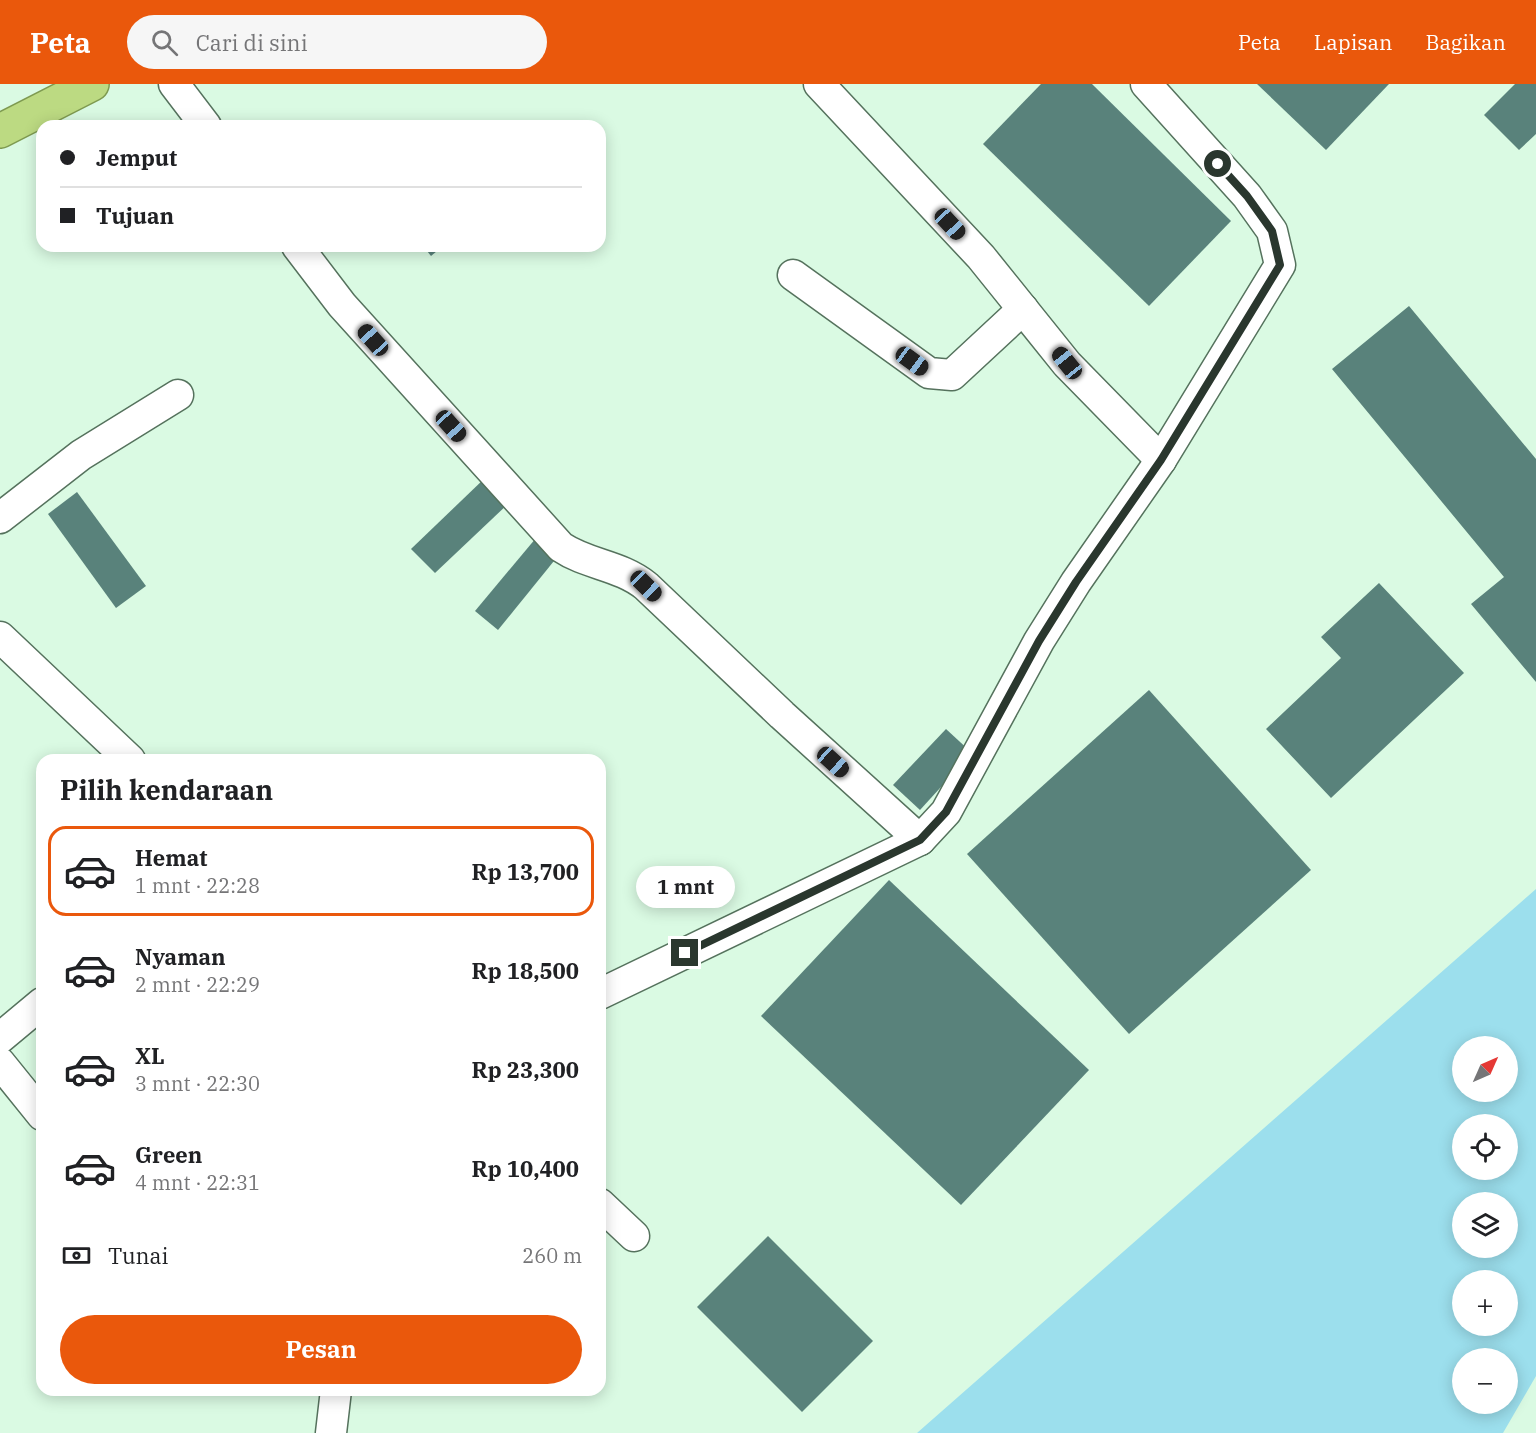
<!DOCTYPE html>
<html lang="id">
<head>
<meta charset="utf-8">
<style>
	:root { --surface:#fff; --page:#f6f6f6; --text:#202124; --muted:#757577; --line:#e0e0e0; --accent:#ea580c }
	body { margin:0; font-family:"IBM Plex Serif",serif; background:var(--page); color:var(--text); height:100vh; display:flex; flex-direction:column; font-size:22px; white-space:nowrap }
	* { box-sizing:border-box; margin:0 }
	p { font-size:20px; color:var(--muted) }
	.icon { flex:none; width:33px; height:33px; fill:none; stroke:currentColor; stroke-width:2; stroke-linecap:round; stroke-linejoin:round }
	.map { position:relative; flex:1; overflow:hidden }
	.sheet { position:absolute; left:36px; top:670px; width:570px; height:642px; display:flex; flex-direction:column; background:var(--surface); border-radius:18px; box-shadow:0 3px 15px #0003 }
	.sheet>* { flex:none }
	.top-card { position:absolute; left:36px; top:36px; width:570px; height:132px; border-radius:18px; box-shadow:0 3px 15px #0003; display:grid; align-content:center; height:132px; padding:0 24px; background:var(--surface) }
	.needle { width:39px; rotate:45deg }
	.fabs { position:absolute; left:1452px; top:952px; display:grid; gap:12px }
	.fabs a { display:grid; place-items:center; width:66px; height:66px; border-radius:50%; background:var(--surface); box-shadow:0 3px 15px #0003; font-size:30px }
	.end { position:absolute; width:27px; height:27px; margin:-14px; border:8px solid #2a372e; background:#fff; box-shadow:0 0 0 3px #fff }
	.from { border-radius:50% }
	.bubble { position:absolute; height:42px; border-radius:21px; background:var(--surface); box-shadow:0 3px 15px #0003; font-size:20px; font-weight:700; line-height:42px; text-align:center }
	.car { position:absolute; width:18px; height:36px; margin:-18px -9px; border-radius:8px; box-shadow:0 0 4px 2px #0007; background:linear-gradient(#222 24%,#8ab4d8 0 40%,#222 0 76%,#8ab4d8 0 86%,#222 0) }
	.top-card b { display:flex; align-items:center; gap:21px; height:57px; font-size:22px }
	.top-card b+b { border-top:2px solid var(--line) }
	.top-card i { width:15px; height:15px; background:var(--text) }
	ul { padding:0; list-style:none }
	li { display:flex; align-items:center; gap:18px; height:90px; margin:0 12px 9px; padding:0 12px; border:3px solid transparent; border-radius:18px }
	li div { flex:1 }
	li b { display:block; font-size:22px }
	li em { font-style:normal; font-weight:700 }
	li.on { border-color:var(--accent) }
	li>.icon { width:54px; height:54px; stroke-width:1.5 }
	h2 { padding:0 24px; font-size:27px; line-height:72px }
	.pay { display:flex; align-items:center; gap:15px; height:66px; padding:0 24px; font-size:22px }
	.pay p { margin-inline-start:auto }
	.button { display:flex; gap:12px; margin-top:auto; padding:12px 24px }
	.button a { flex:1; height:69px; border-radius:36px; background:var(--accent); color:#fff; font-size:24px; font-weight:700; line-height:69px; text-align:center }
	header { display:flex; align-items:center; gap:36px; box-sizing:border-box; height:84px; padding:0 30px; background:var(--accent); color:#fff }
	header strong { font-size:28px }
	nav { display:flex; gap:33px; margin-inline-start:auto; font-size:21px }
	.search { width:420px; height:54px; background:var(--page); display:flex; align-items:center; gap:15px; box-sizing:border-box; padding:0 21px; border-radius:33px; color:var(--muted); font-size:22px }
	.map>svg:first-child { display:block }
	.water { fill:#9cdfed; fill-rule:evenodd }
	.building { fill:#59827b }
	.lines { fill:none; stroke-linecap:round; stroke-linejoin:round }
	.minor-casing { stroke:#55725d; stroke-width:33 }
	.trunk-casing { stroke:#7e9a50; stroke-width:36 }
	.minor { stroke:#fff; stroke-width:30 }
	.trunk { stroke:#bcda82; stroke-width:33 }
	.route { stroke:#2a372e; stroke-width:8 }
</style>
</head>
<body>
<header>
<strong>Peta</strong>
<div class="search"><svg class="icon" aria-label="search" viewBox="0 0 24 24"><circle cx="10" cy="10" r="6"/><path d="M15 15l6 6"/></svg>Cari di sini</div>
<nav><a>Peta</a><a>Lapisan</a><a>Bagikan</a></nav>
</header>
<div class="map">
<svg width="1536" height="1349" viewBox="0 0 1536 1349">
	<rect width="100%" height="100%" fill="#dafae3"/>
	<!-- water -->
	<path class="water" d="M1536 805V1292L1503 1349H917ZM1462 963H1508V1008H1462ZM1462 1041H1508V1086H1462ZM1462 1119H1508V1164H1462ZM1462 1197H1508V1242H1462ZM1462 1275H1508V1320H1462Z"/>
	<!-- building -->
	<g class="building">
		<polygon points="1041,0 1092,0 1231,137 1149,222 983,60"/>
		<polygon points="1257,0 1389,0 1326,66"/>
		<polygon points="1515,0 1536,0 1536,50 1519,66 1484,31"/>
		<polygon points="423,162 443,162 431,172"/>
		<polygon points="1409,222 1536,375 1536,598 1471,520 1504,493 1332,285"/>
		<polygon points="486,393 510,418 435,489 411,465"/>
		<polygon points="77,408 146,502 116,524 48,430"/>
		<polygon points="536,454 558,472 498,546 475,527"/>
		<polygon points="1379,499 1464,589 1331,714 1266,645 1341,574 1321,553"/>
		<polygon points="1149,606 1311,786 1129,950 967,770"/>
		<polygon points="946,645 972,669 920,726 893,701"/>
		<polygon points="889,796 1089,986 961,1121 761,932"/>
		<polygon points="768,1152 873,1257 802,1328 697,1223"/>
	</g>
	<g class="lines">
		<!-- minor casing -->
		<g class="minor-casing">
			<g id="minor">
				<polyline points="174,0 206,42"/>
				<polyline points="819,0 981,173 1067,280 1161,376"/>
				<path d="M297 162 342 221 561 463C588 481 620 481 646 502L782 631 920 756"/>
				<polyline points="793,191 929,289 952,291 1023,225"/>
				<polyline points="0,434 81,371 178,311"/>
				<polyline points="0,553 130,676"/>
				<polyline points="600,910 920,756 946,728 1039,557 1076,498 1161,376 1280,181 1272,147 1247,112 1146,0"/>
				<polyline points="0,954 42,919"/>
				<polyline points="0,979 42,1031"/>
				<polyline points="600,1120 634,1152"/>
				<polyline points="331,1349 336,1306"/>
			</g>
		</g>
		<!-- trunk casing -->
		<g class="trunk-casing">
			<polyline id="trunk" points="0,47 92,0"/>
		</g>
		<!-- minor -->
		<use href="#minor" class="minor"/>
		<!-- trunk -->
		<use href="#trunk" class="trunk"/>
	</g>
	<g class="lines">
		<!-- route -->
		<polyline class="route" points="685,869 920,756 946,728 1039,557 1076,498 1161,376 1280,181 1272,147 1247,112 1218,80"/>
	</g>
</svg>
<div class="fabs">
<a><svg class="needle" viewBox="-14 -14 28 28"><path d="M0-13l5 13h-10z" fill="#e53935"/><path d="M0 13l5-13h-10z" fill="#757577"/></svg></a>
<a><svg class="icon" aria-label="locate" viewBox="0 0 24 24"><circle cx="12" cy="12" r="6"/><path d="M12 2v4M12 18v4M2 12h4M18 12h4"/></svg></a>
<a><svg class="icon" aria-label="layers" viewBox="0 0 24 24"><path d="M12 4l9 5-9 5-9-5zM3 14l9 5 9-5"/></svg></a>
<a>+</a>
<a>−</a>
</div>
<i class="end from" style="left:1218px;top:80px"></i>
<i class="end" style="left:685px;top:869px"></i>
<div class="bubble" style="left:636px;top:782px;width:99px">1 mnt</div>
<i class="car" style="left:950px;top:140px;rotate:137deg"></i>
<i class="car" style="left:373px;top:256px;rotate:318deg"></i>
<i class="car" style="left:912px;top:277px;rotate:126deg"></i>
<i class="car" style="left:1067px;top:279px;rotate:321deg"></i>
<i class="car" style="left:451px;top:342px;rotate:138deg"></i>
<i class="car" style="left:646px;top:502px;rotate:134deg"></i>
<i class="car" style="left:833px;top:678px;rotate:132deg"></i>
<div class="top-card">
<b><i class="from"></i>Jemput</b>
<b><i></i>Tujuan</b>
</div>
<section class="sheet">
<h2>Pilih kendaraan</h2>
<ul>
<li class="on"><svg class="icon" aria-label="car" viewBox="0 0 24 24"><path d="M5 17H2v-5l4-1 3-4h7l3 4 3 1v5h-3M9 17h6M6 11h13"/><circle cx="7" cy="17" r="2"/><circle cx="17" cy="17" r="2"/></svg><div><b>Hemat</b><p>1 mnt · 22:28</p></div><em>Rp 13,700</em></li>
<li><svg class="icon" aria-label="car" viewBox="0 0 24 24"><path d="M5 17H2v-5l4-1 3-4h7l3 4 3 1v5h-3M9 17h6M6 11h13"/><circle cx="7" cy="17" r="2"/><circle cx="17" cy="17" r="2"/></svg><div><b>Nyaman</b><p>2 mnt · 22:29</p></div><em>Rp 18,500</em></li>
<li><svg class="icon" aria-label="car" viewBox="0 0 24 24"><path d="M5 17H2v-5l4-1 3-4h7l3 4 3 1v5h-3M9 17h6M6 11h13"/><circle cx="7" cy="17" r="2"/><circle cx="17" cy="17" r="2"/></svg><div><b>XL</b><p>3 mnt · 22:30</p></div><em>Rp 23,300</em></li>
<li><svg class="icon" aria-label="car" viewBox="0 0 24 24"><path d="M5 17H2v-5l4-1 3-4h7l3 4 3 1v5h-3M9 17h6M6 11h13"/><circle cx="7" cy="17" r="2"/><circle cx="17" cy="17" r="2"/></svg><div><b>Green</b><p>4 mnt · 22:31</p></div><em>Rp 10,400</em></li>
</ul>
<div class="pay"><svg class="icon" aria-label="cash" viewBox="0 0 24 24"><path d="M3 7h18v10H3z"/><circle cx="12" cy="12" r="2"/></svg>Tunai<p>260 m</p></div>
<div class="button"><a>Pesan</a></div>
</section>
</div>
</body>
</html>
